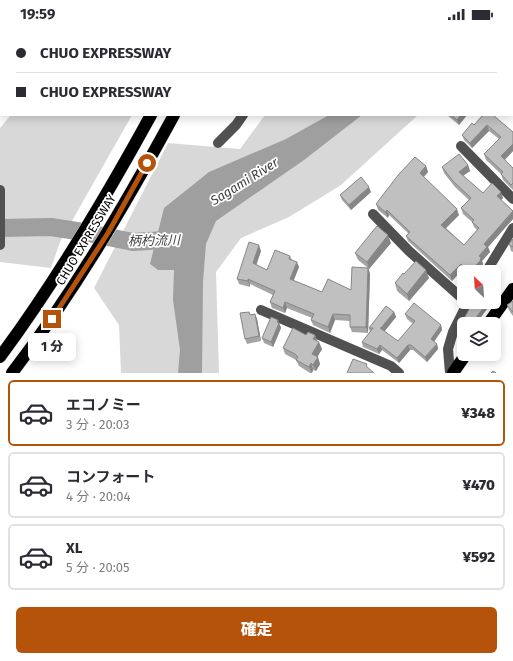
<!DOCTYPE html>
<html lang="ja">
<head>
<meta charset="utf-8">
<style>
	:root { --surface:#fff; --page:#f2f2f3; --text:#2b2b33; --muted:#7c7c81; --line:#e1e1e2; --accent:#b45309 }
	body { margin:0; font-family:"Fira Sans","Noto Sans JP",sans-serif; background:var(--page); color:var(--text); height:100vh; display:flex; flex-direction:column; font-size:15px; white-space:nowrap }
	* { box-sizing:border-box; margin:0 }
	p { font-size:13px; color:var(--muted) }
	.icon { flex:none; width:22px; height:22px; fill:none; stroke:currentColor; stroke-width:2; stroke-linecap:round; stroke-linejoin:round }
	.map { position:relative; height:345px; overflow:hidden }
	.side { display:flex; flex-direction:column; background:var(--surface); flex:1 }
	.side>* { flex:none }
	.guide { position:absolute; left:0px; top:0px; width:513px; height:88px; box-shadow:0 2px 10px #0003; display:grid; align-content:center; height:88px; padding:0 16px; background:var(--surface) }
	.needle { width:26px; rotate:335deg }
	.buttons { position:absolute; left:457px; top:237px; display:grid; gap:8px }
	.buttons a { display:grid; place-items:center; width:44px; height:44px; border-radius:6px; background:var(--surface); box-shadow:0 2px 10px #0003; font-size:20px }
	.end { position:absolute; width:18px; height:18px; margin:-9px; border:5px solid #b45309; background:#fff; box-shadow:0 0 0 2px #fff }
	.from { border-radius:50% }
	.bubble { position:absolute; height:28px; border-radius:6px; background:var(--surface); box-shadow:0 2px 10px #0003; font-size:13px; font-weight:800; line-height:28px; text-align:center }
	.guide b { display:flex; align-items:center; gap:14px; height:38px; font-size:15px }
	.guide b+b { border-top:1px solid var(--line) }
	.guide i { width:10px; height:10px; background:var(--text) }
	ul { padding:7px 0 0; list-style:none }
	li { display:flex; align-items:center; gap:12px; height:66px; margin:0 8px 6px; padding:0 8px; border:2px solid var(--line); border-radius:6px }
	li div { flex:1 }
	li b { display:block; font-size:15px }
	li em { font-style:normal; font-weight:800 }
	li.active { border-color:var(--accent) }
	li>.icon { width:36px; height:36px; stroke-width:1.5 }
	.primary-button { display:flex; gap:8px; margin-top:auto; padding:8px 16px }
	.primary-button a { flex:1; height:46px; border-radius:6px; background:var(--accent); color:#fff; font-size:16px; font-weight:800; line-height:46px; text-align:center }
	.status { display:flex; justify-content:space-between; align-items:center; height:28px; padding:0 20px; background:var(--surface); direction:ltr }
	.status svg { height:11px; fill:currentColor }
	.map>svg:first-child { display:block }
	.green { fill:#d8d8d8 }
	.water { fill:#9f9f9f }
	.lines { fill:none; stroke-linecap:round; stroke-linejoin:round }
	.river { stroke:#9f9f9f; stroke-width:18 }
	.highway-casing { stroke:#dbdbdb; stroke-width:13 }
	.minor { stroke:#515151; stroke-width:10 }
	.highway { stroke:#000; stroke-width:12 }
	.wall { fill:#a5a5a5 }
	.shaded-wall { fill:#868686 }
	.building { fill:#c0c0c0; stroke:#868686 }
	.route { stroke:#b45309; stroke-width:5 }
	.labels { text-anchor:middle; stroke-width:3.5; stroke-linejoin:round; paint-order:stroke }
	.street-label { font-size:12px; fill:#000; stroke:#fff }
	.water-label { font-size:13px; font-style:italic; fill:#404040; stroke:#fff }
</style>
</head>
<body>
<div class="status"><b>19:59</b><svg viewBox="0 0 49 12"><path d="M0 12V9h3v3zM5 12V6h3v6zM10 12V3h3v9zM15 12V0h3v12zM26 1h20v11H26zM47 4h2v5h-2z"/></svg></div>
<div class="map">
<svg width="513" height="345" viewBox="0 0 513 345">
	<rect width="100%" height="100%" fill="#fff"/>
	<!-- green -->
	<g class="green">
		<polygon points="9,0 171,0 170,1"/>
		<polygon points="11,87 132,87 60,214 51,240 0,234 0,100"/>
		<polygon points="265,87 418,87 341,157 289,189 241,210 216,244 219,345 121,345 119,297 94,260 168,115 240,121"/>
	</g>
	<!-- water -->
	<polygon class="water" points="329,87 362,87 304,132 216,193 206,216 203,254 202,345 178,345 180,322 173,272 174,242 158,242 150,236 164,180 209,144 286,111"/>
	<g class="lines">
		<!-- river -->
		<polyline class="river" points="0,200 51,199 83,204 133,214 181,211"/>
		<!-- highway casing -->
		<g class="highway-casing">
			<g id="highway">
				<polyline points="195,1 196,0"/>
				<polyline points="218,1 219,0"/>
				<polyline points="488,296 513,261"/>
				<path d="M0 329C57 252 105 171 151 87"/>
				<path d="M12 345C74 264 125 177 174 87"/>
				<polyline points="453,345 466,326"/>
			</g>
		</g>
		<!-- minor -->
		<g class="minor">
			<polyline points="299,1 299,0"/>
			<polyline points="512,60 513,61"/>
			<polyline points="218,115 236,97 243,87"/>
			<polyline points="461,118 513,171"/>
			<polyline points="0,162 0,217"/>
			<polyline points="373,186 409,223 464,272"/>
			<polyline points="486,244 513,200"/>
			<polyline points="261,282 391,338 399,345"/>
			<polyline points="450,345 448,321 453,304 468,274"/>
		</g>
		<!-- highway -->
		<use href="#highway" class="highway"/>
	</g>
	<!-- wall -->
	<g class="wall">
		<polygon points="447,87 467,87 459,97"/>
		<polygon points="483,87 513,123 505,132 513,140 513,162 503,152 501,146 486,132 484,126 499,111 489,103 472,120 464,112 462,107 474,97"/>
		<polygon points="468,137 470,143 463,148 483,165 503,170 501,172 513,183 513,191 488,219 490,224 482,233 483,236 477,244 466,244 463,241 452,253 408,213 406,208 408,205 389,187 388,190 378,182 376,176 426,138 428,144 423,149 459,187 446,200 464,217 477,202 474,199 472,194 463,186 461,180 469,172 455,159 444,145 442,139"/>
		<polygon points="371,164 351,182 342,172 340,167"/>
		<polygon points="513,211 513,224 511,223 509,216"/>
		<polygon points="391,215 369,241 370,246 368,305 352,304 350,299 350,293 335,292 330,305 313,297 311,292 312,290 287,280 285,285 272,280 270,274 273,267 250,256 250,259 239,256 237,251 261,223 256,237 267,242 290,228 292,232 299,239 293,253 322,264 351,262 368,240 358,232 355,225"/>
		<polygon points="404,246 429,250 409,273 397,263 395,255"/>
		<polygon points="513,273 513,288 510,284 507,277"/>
		<polygon points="473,274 492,274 476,296 464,296 464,301 463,300 461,296"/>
		<polygon points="394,284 396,289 384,304 398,313 413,296 407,291 405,286 441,297 442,302 434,314 437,316 438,321 427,334 413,322 410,322 399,335 382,322 379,326 363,319 362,314 370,304 369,300"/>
		<polygon points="255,286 257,291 261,313 247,316 245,311 250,287"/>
		<polygon points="278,292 281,300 273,319 264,315 262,310"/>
		<polygon points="306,307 315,307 317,313 322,321 317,329 320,336 316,343 313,342 312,345 310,345 299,338 296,332 285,326 283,320"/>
	</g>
	<!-- shaded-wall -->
	<g class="shaded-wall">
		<polygon points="513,25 513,31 512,33 512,26"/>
		<polygon points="513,76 513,83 512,84 512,77"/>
		<polygon points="461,87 467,87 459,97 457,92"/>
		<polygon points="487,97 489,103 472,120 470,115"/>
		<polygon points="513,116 513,123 503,133 501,128"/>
		<polygon points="468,137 470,143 461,149 459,144"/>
		<polygon points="426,138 428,144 422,151 420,145"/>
		<polygon points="369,159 371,164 351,182 349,177"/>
		<polygon points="501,164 503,170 499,174 497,168"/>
		<polygon points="457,181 459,187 444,202 441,197"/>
		<polygon points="387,182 389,187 388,190 385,184"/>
		<polygon points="513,183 513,191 488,219 490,224 482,233 483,236 482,238 477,244 470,244 479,228 484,216"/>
		<polygon points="388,207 391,215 369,241 367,234"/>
		<polygon points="259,217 261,223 255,241 253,235"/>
		<polygon points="297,234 299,239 292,257 290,251"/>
		<polygon points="461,236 463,241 452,253 450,247"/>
		<polygon points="368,240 370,246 368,305 366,299"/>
		<polygon points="426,242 429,250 409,273 407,266"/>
		<polygon points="248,251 250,256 250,259 248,253"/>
		<polygon points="496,263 497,267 494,272 494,265"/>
		<polygon points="285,274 287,280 285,285 283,280"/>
		<polygon points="488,274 492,274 476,296 471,296"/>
		<polygon points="394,284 396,289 383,305 381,300"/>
		<polygon points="255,286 257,291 261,313 259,308"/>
		<polygon points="333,286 335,292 330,305 328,299"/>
		<polygon points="278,292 281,300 273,319 271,314"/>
		<polygon points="441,297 442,302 432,316 431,311"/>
		<polygon points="315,307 317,313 313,311"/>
		<polygon points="319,314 322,321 315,333 312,326"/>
		<polygon points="437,316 438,321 427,334 425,329"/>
		<polygon points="380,317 382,322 379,326 377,321"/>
		<polygon points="408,317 410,322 399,335 397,330"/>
		<polygon points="318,329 320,336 316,343 313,337"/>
		<polygon points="311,335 313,342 312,345 309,339"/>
	</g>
	<!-- building -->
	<g class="building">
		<rect x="481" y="0" width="18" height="1"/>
		<polygon points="513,2 513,17 512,18 512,3"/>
		<polygon points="512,63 513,64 513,76 512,77"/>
		<polygon points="451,87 461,87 457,92"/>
		<polygon points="483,87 493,87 513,104 513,116 501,128 513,140 513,155 511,157 501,146 503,144 484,126 501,109 487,97 470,115 462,107 472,95 474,97"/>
		<polygon points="459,126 468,137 459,144 483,165 492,155 501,164 497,168 513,183 484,216 487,219 479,228 481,230 480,233 469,244 461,236 450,247 406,208 410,204 387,182 385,184 376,176 399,146 415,129 426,138 420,145 457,181 441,197 464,217 479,200 472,194 474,192 461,180 471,170 453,153 442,139"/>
		<polygon points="361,149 369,159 349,177 340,167"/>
		<polygon points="377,198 388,207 367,234 355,225"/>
		<polygon points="513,211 513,219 509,216"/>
		<polygon points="249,214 259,217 253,235 267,242 275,222 290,228 289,231 297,234 290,251 322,264 328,251 351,262 352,239 368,240 366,299 350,299 350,287 333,286 328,299 311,292 314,286 285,274 283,280 270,274 275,263 248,251 248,253 237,251"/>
		<polygon points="416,233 426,242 407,266 395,255 403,245 404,246"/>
		<polygon points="513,273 513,284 507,277"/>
		<polygon points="473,274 488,274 471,296 464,296 464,298 461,296"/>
		<polygon points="414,275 441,297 431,311 437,316 425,329 411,317 408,317 397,330 380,317 377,321 362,314 373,300 369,300 386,278 394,284 381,300 380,300 398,313 415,293 405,286"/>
		<polygon points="249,284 250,287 255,286 259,308 245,311 240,285"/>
		<polygon points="271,289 278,292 277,294 279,295 271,314 262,310"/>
		<polygon points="293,300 306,307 308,304 315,307 313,311 319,314 312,326 318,329 313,337 311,335 309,339 296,332 298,329 295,326 283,320"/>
		<polygon points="353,331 367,336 366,338 374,345 347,345"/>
		<polygon points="493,343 496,345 491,345"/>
	</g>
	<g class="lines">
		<!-- route -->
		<polyline class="route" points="52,291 108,205 147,135"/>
	</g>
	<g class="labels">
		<!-- street labels -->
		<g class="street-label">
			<text transform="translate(86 212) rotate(-59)" y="4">CHUO EXPRESSWAY</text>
		</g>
		<!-- water labels -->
		<g class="water-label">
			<text transform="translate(244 153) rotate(-32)" y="5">Sagami River</text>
			<text transform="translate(154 212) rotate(-1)" y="5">柄杓流川</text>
		</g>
	</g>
</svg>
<div class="buttons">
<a><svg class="needle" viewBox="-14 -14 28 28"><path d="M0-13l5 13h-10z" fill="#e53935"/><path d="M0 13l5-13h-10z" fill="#7c7c81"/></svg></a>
<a><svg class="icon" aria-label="layers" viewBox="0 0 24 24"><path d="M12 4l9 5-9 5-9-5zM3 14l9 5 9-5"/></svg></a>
</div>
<i class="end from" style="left:147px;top:135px"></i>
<i class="end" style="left:52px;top:291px"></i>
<div class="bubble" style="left:28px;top:305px;width:48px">1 分</div>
<div class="guide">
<b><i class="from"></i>CHUO EXPRESSWAY</b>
<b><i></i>CHUO EXPRESSWAY</b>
</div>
</div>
<section class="side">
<ul>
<li class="active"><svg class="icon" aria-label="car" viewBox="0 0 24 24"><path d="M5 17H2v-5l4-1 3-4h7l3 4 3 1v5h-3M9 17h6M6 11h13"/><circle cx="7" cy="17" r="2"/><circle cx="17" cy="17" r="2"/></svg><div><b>エコノミー</b><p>3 分 · 20:03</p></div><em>¥348</em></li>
<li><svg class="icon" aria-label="car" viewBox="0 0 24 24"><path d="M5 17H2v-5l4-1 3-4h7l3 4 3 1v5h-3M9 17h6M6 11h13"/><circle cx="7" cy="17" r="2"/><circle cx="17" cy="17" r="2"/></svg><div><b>コンフォート</b><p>4 分 · 20:04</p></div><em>¥470</em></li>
<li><svg class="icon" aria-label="car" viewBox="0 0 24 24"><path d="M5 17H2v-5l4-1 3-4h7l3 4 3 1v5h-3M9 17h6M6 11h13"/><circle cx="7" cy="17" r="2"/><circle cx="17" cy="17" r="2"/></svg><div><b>XL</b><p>5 分 · 20:05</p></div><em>¥592</em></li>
</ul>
<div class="primary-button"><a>確定</a></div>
</section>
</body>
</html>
